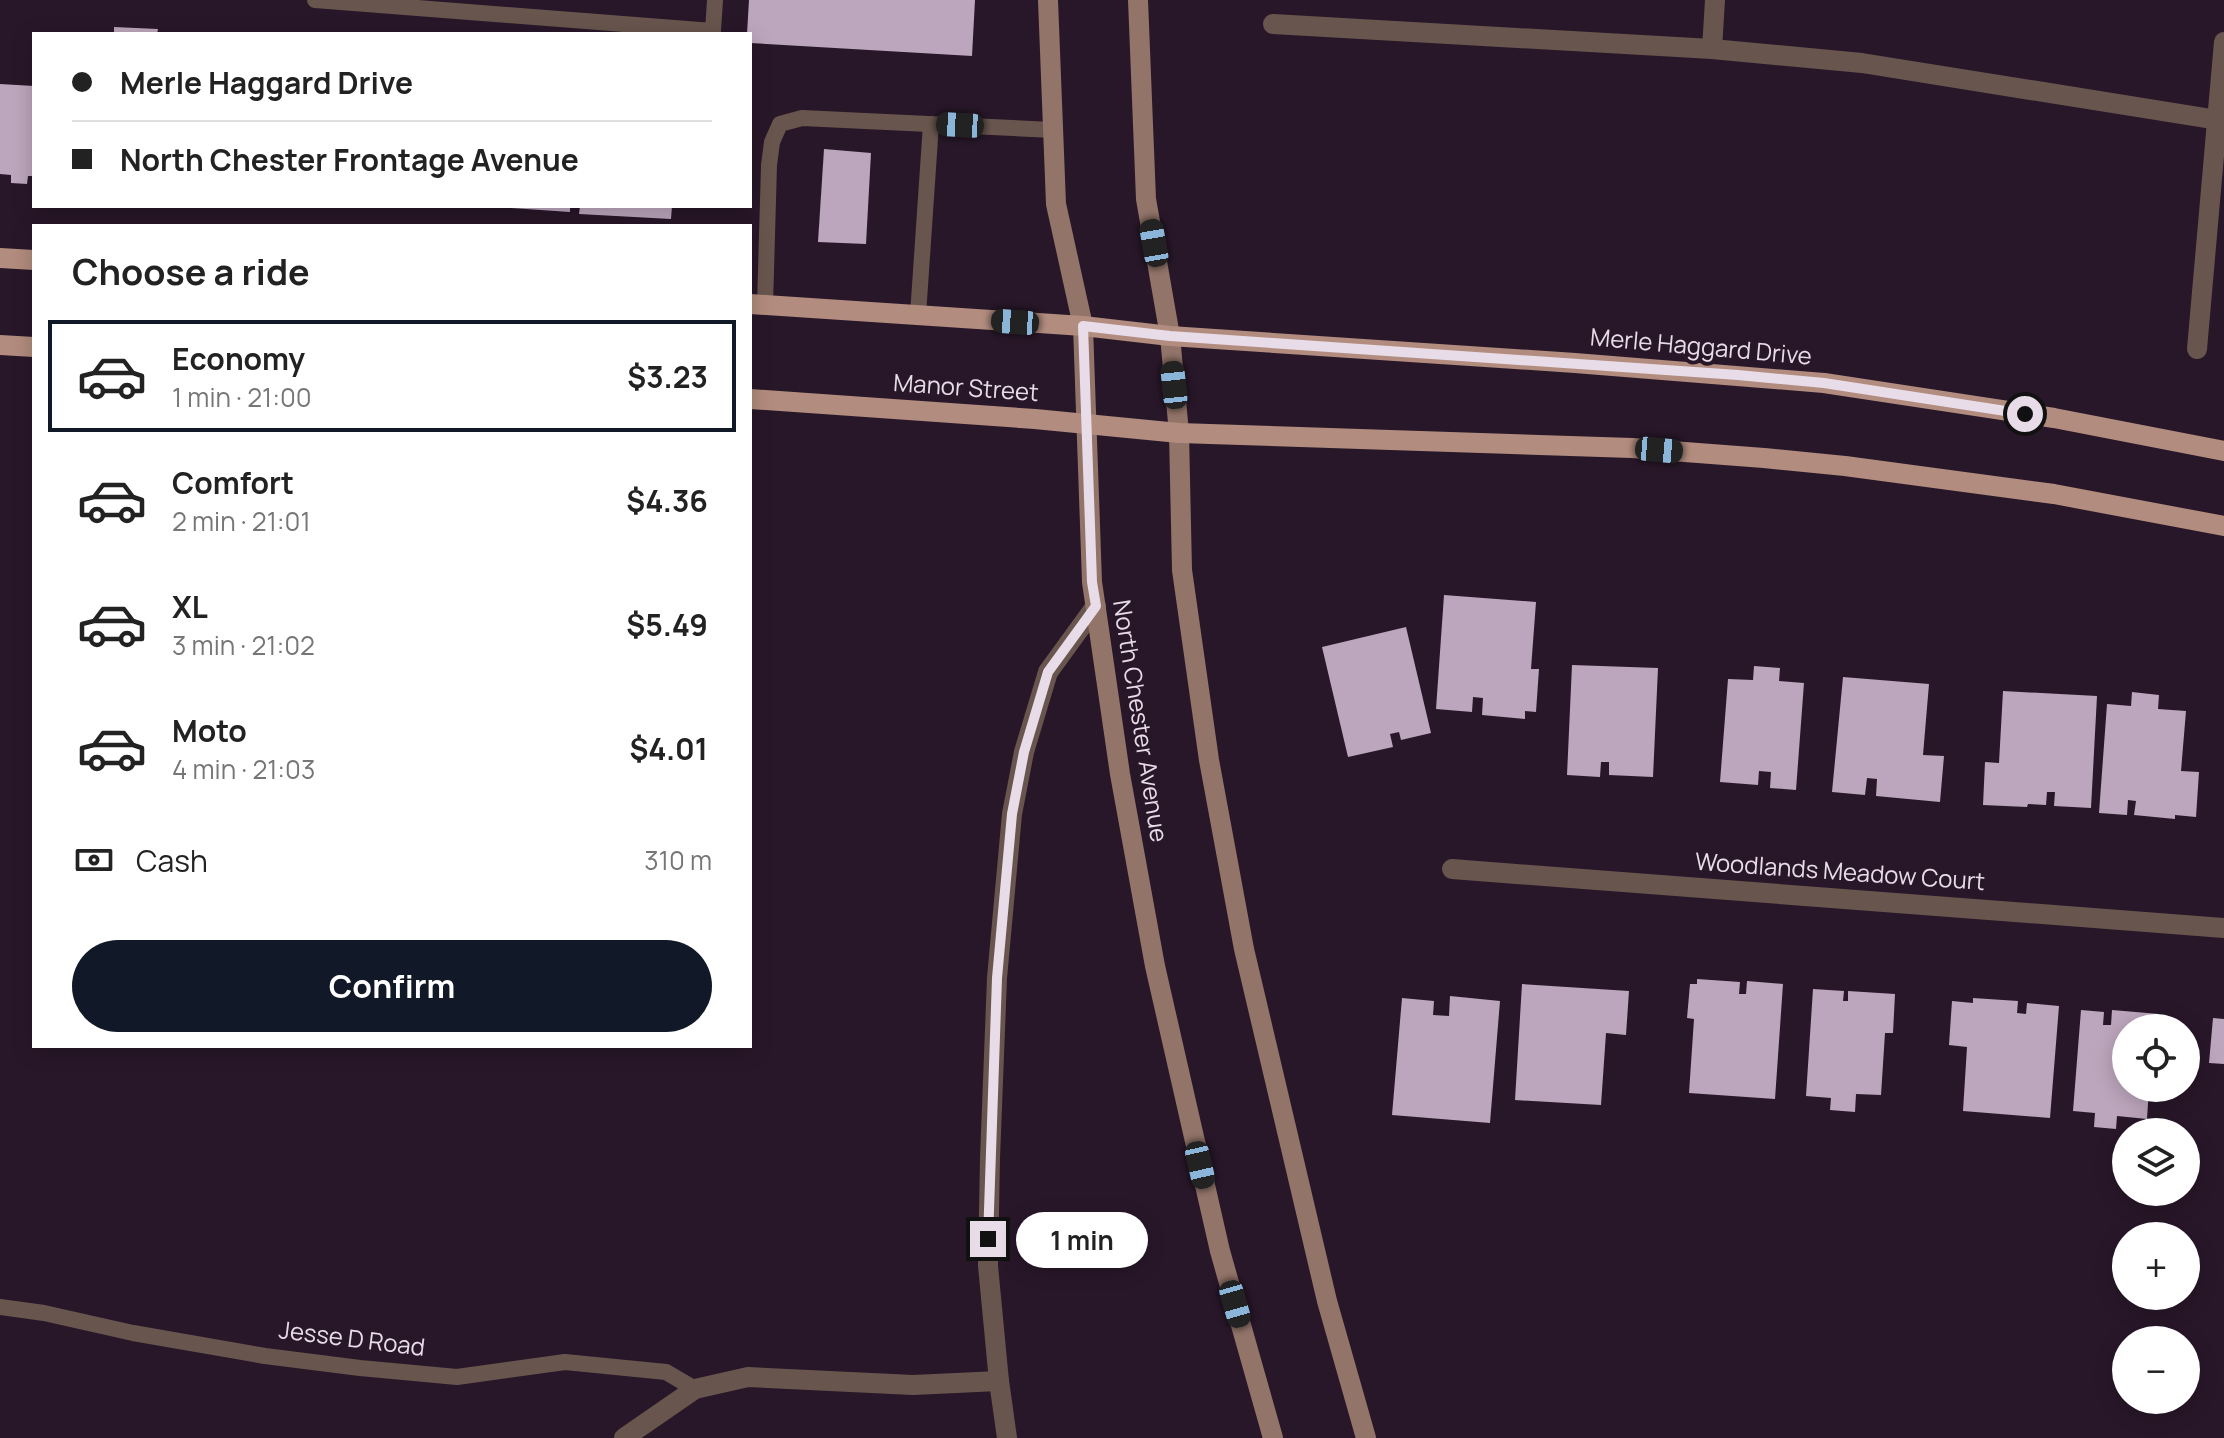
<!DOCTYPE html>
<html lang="en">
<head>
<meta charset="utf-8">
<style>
	:root { --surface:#fff; --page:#f6f6f6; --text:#222; --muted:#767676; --line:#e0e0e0; --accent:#111827 }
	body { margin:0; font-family:Manrope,sans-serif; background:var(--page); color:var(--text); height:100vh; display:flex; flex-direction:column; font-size:30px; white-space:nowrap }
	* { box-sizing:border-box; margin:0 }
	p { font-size:26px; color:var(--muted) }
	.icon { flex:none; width:44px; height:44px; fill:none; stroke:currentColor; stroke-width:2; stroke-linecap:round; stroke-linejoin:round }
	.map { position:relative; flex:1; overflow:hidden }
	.panel { position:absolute; left:32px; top:224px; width:720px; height:824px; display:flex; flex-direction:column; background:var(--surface); border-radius:0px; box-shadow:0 4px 20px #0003 }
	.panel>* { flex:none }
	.top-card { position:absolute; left:32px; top:32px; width:720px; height:176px; border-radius:0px; box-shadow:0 4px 20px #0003; display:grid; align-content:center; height:176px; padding:0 40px; background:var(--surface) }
	.controls { position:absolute; left:2112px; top:1014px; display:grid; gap:16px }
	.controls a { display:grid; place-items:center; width:88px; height:88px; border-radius:50%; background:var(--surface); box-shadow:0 4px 20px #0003; font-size:40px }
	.end { position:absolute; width:36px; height:36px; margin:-18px; border:10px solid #e8dce8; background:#111; box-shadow:0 0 0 4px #111 }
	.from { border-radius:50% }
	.bubble { position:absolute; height:56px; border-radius:28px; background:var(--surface); box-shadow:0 4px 20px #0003; font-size:26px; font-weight:700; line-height:56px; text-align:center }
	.car { position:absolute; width:24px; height:48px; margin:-24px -12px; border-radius:10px; box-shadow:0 0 6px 2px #0007; background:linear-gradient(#222 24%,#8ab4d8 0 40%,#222 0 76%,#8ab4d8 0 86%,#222 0) }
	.top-card b { display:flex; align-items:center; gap:28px; height:76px; font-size:30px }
	.top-card b+b { border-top:2px solid var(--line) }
	.top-card i { width:20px; height:20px; background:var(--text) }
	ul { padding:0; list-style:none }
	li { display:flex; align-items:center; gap:24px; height:112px; margin:0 16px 12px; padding:0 24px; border:4px solid transparent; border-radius:0px }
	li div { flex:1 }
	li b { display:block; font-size:30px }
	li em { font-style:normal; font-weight:700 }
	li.active { border-color:var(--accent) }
	li>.icon { width:72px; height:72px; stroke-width:1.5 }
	h2 { padding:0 40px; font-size:36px; line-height:96px }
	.pay { display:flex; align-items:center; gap:20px; height:88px; padding:0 40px; font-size:30px }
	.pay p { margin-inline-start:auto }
	.primary-button { display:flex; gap:16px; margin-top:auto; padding:16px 40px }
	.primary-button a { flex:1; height:92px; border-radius:48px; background:var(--accent); color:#fff; font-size:32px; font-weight:700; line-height:92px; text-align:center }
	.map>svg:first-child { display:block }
	.building { fill:#bca6bd }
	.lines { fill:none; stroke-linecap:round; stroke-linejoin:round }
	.lane { stroke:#68554e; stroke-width:16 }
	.street { stroke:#68554e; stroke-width:20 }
	.secondary { stroke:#927469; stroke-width:20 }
	.primary { stroke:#b28c7e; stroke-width:20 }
	.route { stroke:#e8dce8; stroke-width:10 }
	.labels { text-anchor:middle; stroke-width:8; stroke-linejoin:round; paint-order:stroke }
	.street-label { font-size:24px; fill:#e8dce8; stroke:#281729 }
</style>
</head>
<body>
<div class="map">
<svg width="2224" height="1438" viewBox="0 0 2224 1438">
	<rect width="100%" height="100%" fill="#281729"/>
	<!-- building -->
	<g class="building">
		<polygon points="749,0 975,0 972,56 750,43 750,34 747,34"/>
		<polygon points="114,27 158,29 157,34 114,34"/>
		<polygon points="0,84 34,86 34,176 28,176 27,184 11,183 11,175 0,174"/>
		<polygon points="824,149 871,153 866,244 818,242"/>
		<polygon points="511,206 570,206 570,212 511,208"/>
		<polygon points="580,206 672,206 671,219 579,214"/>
		<polygon points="1444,595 1536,602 1531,669 1539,669 1536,712 1525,711 1525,719 1482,715 1483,698 1473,697 1472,712 1436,709"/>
		<polygon points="1406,627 1431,733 1401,740 1399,732 1390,734 1393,747 1348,757 1322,647"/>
		<polygon points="1572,665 1658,668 1653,777 1609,775 1609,762 1601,762 1600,777 1567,775"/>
		<polygon points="1754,666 1780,668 1779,681 1804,683 1796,790 1770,788 1771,772 1759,771 1758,785 1720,782 1728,679 1753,680"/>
		<polygon points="1843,677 1929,684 1923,755 1944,756 1940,802 1876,796 1877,779 1867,778 1865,795 1832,792"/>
		<polygon points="2003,691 2097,696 2091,808 2054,806 2055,792 2047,792 2046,805 2028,804 2027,807 1983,805 1985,762 1999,763"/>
		<polygon points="2132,692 2159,695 2158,709 2186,711 2181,771 2199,772 2196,817 2175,815 2175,819 2134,815 2136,801 2128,800 2127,815 2099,813 2107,704 2131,706"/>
		<polygon points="1697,979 1740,982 1739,994 1746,994 1747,981 1783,984 1775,1099 1689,1093 1694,1019 1687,1018 1690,984 1697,984"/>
		<polygon points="1522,984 1629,991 1626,1035 1606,1033 1601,1105 1515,1100"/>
		<polygon points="1813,989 1844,991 1843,1001 1848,1001 1848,991 1895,994 1893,1033 1885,1033 1881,1095 1856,1094 1855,1112 1830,1110 1831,1098 1806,1096"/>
		<polygon points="1450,996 1500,1001 1490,1123 1392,1115 1402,998 1434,1001 1433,1015 1449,1016"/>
		<polygon points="1973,998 2018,1001 2017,1013 2026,1014 2027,1003 2059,1006 2050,1118 1963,1111 1967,1047 1949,1045 1952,1001 1973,1003"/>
		<polygon points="2081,1010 2104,1012 2103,1025 2111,1025 2112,1010 2159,1014 2158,1028 2126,1028 2126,1088 2149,1088 2147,1119 2117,1116 2116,1129 2094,1127 2095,1113 2073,1111"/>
		<polygon points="2213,1018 2224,1019 2224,1064 2209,1063"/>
	</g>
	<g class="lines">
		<!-- lane -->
		<g class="lane">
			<polyline points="315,0 713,31 715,0"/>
			<polyline points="765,305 769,165 772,142 780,124 802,118 1053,130"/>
			<polyline points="918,315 931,124"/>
			<polyline points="0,1307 44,1313 133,1333 265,1356 360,1368 457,1377 565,1362 666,1372 695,1389"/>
		</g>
		<!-- street -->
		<g class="street">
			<polyline points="1273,24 1712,49 1862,63 2218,120"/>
			<polyline points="1712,49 1715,0"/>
			<polyline points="2197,349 2224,42"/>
			<polyline points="1452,869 2224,928"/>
			<polyline points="624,1438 695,1389 748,1377 913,1385 999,1381"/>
			<polyline points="1007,1438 999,1381 988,1266 990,1158 997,978 1012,814 1024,752 1048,672 1096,606"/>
		</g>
		<!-- secondary -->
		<g class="secondary">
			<polyline points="1048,0 1056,204 1083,326 1092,582 1120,774 1155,966 1220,1251 1273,1438"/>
			<polyline points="1138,0 1146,199 1170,336 1179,433 1182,570 1209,760 1244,949 1327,1301 1366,1438"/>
		</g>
		<!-- primary -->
		<g class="primary">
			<polyline points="0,258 34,260"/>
			<polyline points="750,304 1083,326 1170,336 1575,363 1824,383 2054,418 2224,451"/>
			<polyline points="0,345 34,347"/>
			<polyline points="750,399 1035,419 1179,433 1632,448 1764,458 1845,466 2054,494 2224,526"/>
		</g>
	</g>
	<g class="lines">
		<!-- route -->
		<polyline class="route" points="988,1239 997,978 1012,814 1024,752 1048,672 1096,606 1092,582 1083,326 1170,336 1738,375 1824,383 2025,414"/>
	</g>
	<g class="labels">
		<!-- street labels -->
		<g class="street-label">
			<text transform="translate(1701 347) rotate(5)" y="8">Merle Haggard Drive</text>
			<text transform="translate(966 388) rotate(4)" y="8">Manor Street</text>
			<text transform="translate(1140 721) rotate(81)" y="8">North Chester Avenue</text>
			<text transform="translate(1840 872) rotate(4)" y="8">Woodlands Meadow Court</text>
			<text transform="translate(352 1339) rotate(7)" y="8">Jesse D Road</text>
		</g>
	</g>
</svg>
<div class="controls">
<a><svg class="icon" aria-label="locate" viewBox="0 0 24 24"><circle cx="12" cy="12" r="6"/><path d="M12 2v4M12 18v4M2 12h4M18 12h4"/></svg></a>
<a><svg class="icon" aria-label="layers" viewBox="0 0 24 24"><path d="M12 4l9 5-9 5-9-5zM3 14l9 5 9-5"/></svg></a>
<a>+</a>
<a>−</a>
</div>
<i class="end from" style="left:2025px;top:414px"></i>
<i class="end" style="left:988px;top:1239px"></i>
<div class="bubble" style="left:1016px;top:1212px;width:132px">1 min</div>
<i class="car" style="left:960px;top:125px;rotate:273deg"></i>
<i class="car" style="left:1154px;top:243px;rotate:350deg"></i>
<i class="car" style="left:1015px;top:322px;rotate:274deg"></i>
<i class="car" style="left:1174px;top:385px;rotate:354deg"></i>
<i class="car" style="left:1659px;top:450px;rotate:95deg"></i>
<i class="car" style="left:1200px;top:1165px;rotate:167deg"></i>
<i class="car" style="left:1235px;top:1304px;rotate:164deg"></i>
<div class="top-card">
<b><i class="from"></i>Merle Haggard Drive</b>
<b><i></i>North Chester Frontage Avenue</b>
</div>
<section class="panel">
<h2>Choose a ride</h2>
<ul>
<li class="active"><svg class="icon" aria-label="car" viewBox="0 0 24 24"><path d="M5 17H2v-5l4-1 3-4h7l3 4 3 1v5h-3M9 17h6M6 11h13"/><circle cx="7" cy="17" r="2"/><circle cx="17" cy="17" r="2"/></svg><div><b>Economy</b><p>1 min · 21:00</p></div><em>$3.23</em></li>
<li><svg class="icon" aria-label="car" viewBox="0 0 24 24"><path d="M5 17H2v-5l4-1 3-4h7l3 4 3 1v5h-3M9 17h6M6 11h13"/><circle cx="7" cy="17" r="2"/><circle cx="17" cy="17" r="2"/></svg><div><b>Comfort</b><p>2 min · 21:01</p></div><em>$4.36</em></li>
<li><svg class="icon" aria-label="car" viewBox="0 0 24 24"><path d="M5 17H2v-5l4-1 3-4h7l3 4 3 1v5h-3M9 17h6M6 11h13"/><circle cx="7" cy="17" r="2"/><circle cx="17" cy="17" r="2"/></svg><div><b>XL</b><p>3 min · 21:02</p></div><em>$5.49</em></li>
<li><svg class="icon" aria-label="car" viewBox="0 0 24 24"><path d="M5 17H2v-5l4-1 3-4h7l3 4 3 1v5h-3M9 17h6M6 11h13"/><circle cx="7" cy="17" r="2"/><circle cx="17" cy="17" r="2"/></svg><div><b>Moto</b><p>4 min · 21:03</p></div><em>$4.01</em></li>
</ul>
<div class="pay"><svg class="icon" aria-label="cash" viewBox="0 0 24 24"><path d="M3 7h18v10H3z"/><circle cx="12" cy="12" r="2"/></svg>Cash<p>310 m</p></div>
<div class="primary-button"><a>Confirm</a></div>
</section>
</div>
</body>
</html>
